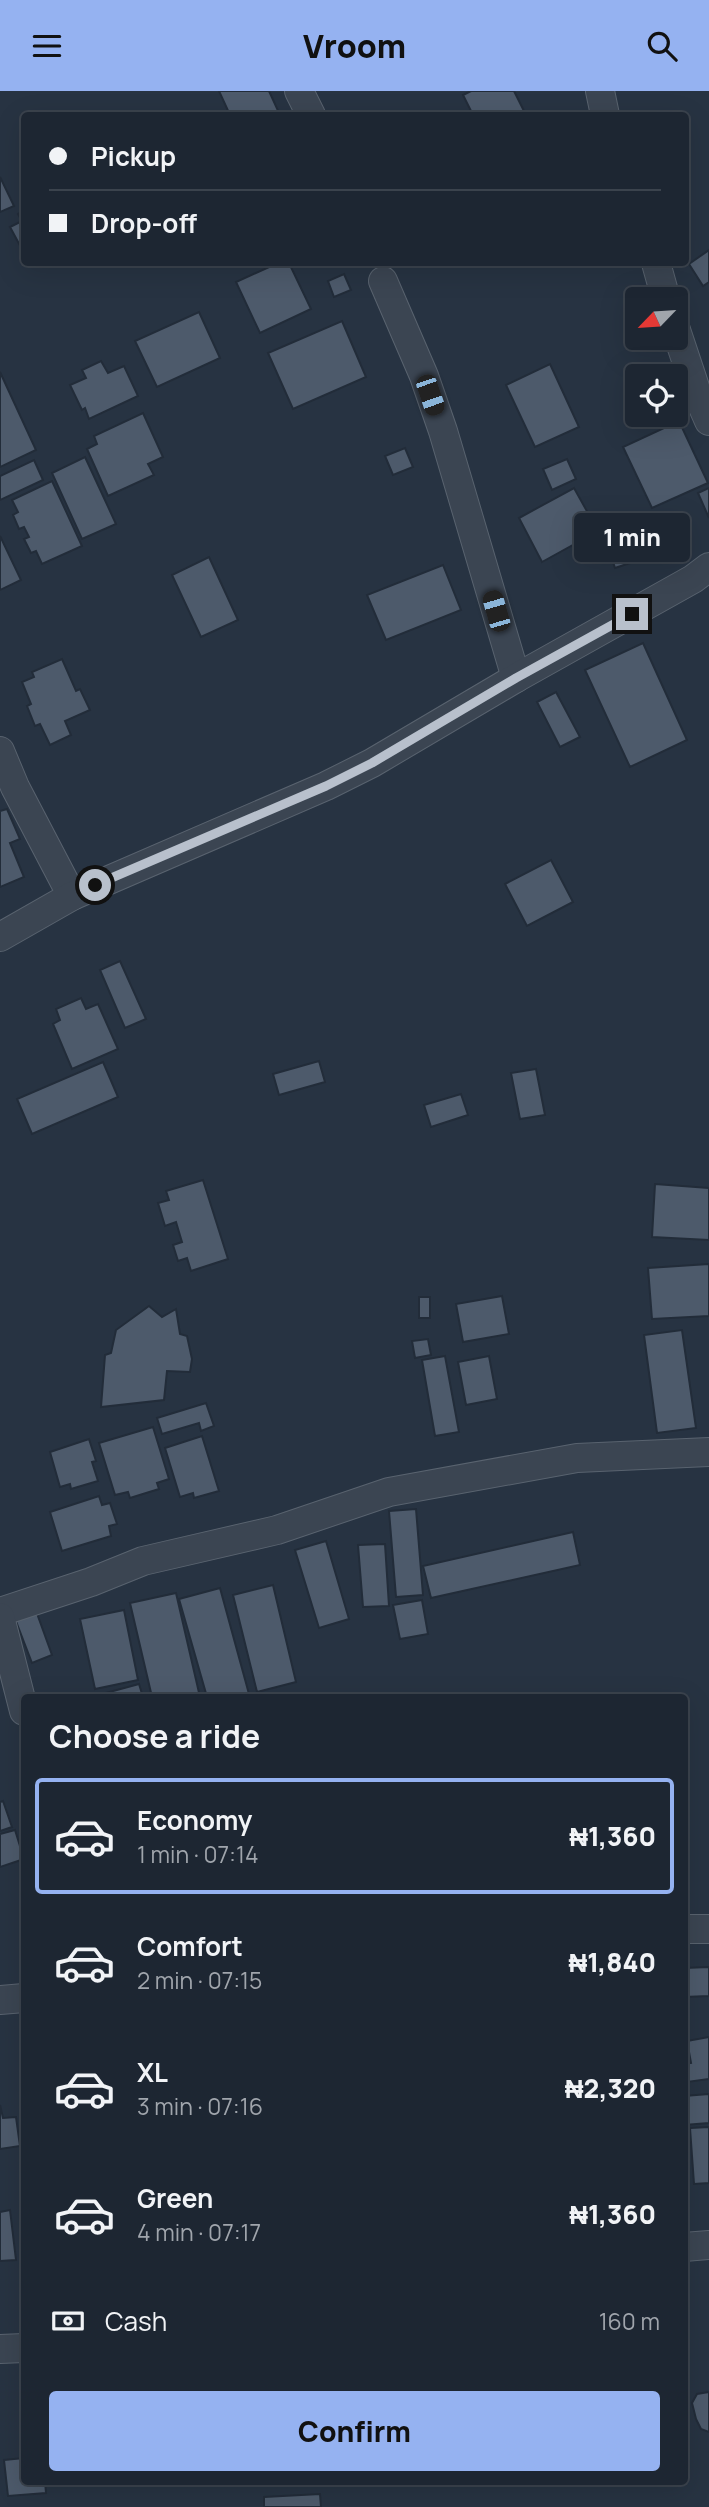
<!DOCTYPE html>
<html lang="en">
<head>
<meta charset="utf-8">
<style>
	:root { --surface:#1d2632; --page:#2a323e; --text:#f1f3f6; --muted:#a0a5ac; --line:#3b434d; --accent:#95b2f1 }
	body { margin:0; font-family:Manrope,sans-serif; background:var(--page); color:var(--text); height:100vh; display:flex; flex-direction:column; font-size:26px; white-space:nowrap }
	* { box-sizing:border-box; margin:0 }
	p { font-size:23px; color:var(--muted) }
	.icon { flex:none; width:38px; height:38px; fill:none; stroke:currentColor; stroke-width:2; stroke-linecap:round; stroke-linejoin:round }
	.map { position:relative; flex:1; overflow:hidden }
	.sheet { position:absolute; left:21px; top:1603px; width:667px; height:791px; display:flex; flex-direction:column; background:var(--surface); border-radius:7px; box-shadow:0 7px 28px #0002,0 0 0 2px var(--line) }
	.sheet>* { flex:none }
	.top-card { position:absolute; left:21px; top:21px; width:668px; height:154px; border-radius:7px; box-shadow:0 7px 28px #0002,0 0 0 2px var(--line); display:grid; align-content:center; height:154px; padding:0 28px; background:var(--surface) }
	.needle { width:46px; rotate:245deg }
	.tools { position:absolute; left:625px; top:196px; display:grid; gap:14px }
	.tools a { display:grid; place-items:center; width:63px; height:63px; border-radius:7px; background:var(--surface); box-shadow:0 7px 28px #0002,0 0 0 2px var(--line); font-size:35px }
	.end { position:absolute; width:32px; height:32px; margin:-16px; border:9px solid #b8c0cc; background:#111; box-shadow:0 0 0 4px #111 }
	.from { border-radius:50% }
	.bubble { position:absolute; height:49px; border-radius:7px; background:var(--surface); box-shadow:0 7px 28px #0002,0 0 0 2px var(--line); font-size:23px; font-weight:800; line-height:49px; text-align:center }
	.car { position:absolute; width:21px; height:42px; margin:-21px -10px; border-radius:9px; box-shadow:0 0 5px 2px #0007; background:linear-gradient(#222 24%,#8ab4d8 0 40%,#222 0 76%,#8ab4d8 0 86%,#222 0) }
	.top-card b { display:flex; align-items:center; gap:24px; height:66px; font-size:26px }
	.top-card b+b { border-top:2px solid var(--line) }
	.top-card i { width:18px; height:18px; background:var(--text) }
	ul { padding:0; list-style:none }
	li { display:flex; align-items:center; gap:21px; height:116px; margin:0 14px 10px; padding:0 14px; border:4px solid transparent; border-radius:7px }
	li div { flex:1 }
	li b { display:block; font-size:26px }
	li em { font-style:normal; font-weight:800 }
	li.active { border-color:var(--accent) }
	li>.icon { width:63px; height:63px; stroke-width:1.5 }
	h2 { padding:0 28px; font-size:32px; line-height:84px }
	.pay { display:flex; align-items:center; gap:18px; height:77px; padding:0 28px; font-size:26px }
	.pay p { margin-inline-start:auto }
	.button { display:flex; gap:14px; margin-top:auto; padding:14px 28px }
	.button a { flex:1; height:80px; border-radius:7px; background:var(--accent); color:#111; font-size:28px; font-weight:800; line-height:80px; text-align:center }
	header { display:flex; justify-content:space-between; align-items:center; height:91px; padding:0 28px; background:var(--accent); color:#111; font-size:32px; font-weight:800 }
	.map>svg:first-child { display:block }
	.building { fill:#4d5a6b; stroke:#222c39; stroke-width:2 }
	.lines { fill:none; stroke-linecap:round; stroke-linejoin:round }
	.minor-casing { stroke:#59636f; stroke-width:30 }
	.minor { stroke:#3b4552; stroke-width:28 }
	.route { stroke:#b8c0cc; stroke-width:9 }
</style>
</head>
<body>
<header><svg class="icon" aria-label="menu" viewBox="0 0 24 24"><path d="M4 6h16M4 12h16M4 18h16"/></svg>Vroom<svg class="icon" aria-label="search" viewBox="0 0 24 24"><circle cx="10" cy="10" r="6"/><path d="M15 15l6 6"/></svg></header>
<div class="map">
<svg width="709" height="2416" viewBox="0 0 709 2416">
	<rect width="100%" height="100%" fill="#273342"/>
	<!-- building -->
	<g class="building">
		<polygon points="219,0 269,0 280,24 230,24"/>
		<polygon points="471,0 514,0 526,24 473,24 463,4"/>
		<polygon points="0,86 14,115 0,121"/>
		<polygon points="24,119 24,162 10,136 22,130 18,123"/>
		<polygon points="709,159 709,191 703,195 689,173"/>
		<polygon points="278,172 289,172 311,218 260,242 236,191"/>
		<polygon points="344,183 351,199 334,206 328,190"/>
		<polygon points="199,221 220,267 157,296 135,250"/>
		<polygon points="342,230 366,286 293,318 268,262"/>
		<polygon points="101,270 108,282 124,275 138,305 89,328 85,317 82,319 70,294 86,287 82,279"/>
		<polygon points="550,273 579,336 535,356 506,294"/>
		<polygon points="0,281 36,359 0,376"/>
		<polygon points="143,322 163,366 148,373 154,384 108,405 87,358 97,353 94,345"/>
		<polygon points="679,330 708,392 652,417 623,356"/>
		<polygon points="405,357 413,376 393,384 385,365"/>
		<polygon points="85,366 116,433 82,448 52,382"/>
		<polygon points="567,368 576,388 552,399 543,378"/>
		<polygon points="34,369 43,389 0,409 0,385"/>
		<polygon points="52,390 82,455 42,473 36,460 31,462 24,448 29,446 24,436 19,438 13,424 18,421 12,409"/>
		<polygon points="574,397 598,440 542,471 519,427"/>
		<polygon points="709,397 709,427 698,402"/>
		<polygon points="615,427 630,472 615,477 600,432"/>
		<polygon points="0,445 21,489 0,499"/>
		<polygon points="209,466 238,529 201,546 172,484"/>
		<polygon points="443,474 461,519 386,549 367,504"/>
		<polygon points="643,552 687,649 630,676 585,579"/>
		<polygon points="62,568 76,600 80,598 90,619 65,630 71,644 50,654 40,633 35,635 27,615 31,613 22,591 34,586 32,581"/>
		<polygon points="556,601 580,646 560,656 537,611"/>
		<polygon points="7,718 20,748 10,752 24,786 0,796 0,720"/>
		<polygon points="551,769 573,811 527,835 505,793"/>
		<polygon points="120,870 146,928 125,937 100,879"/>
		<polygon points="81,907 86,918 98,913 118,958 72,978 53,933 60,929 56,918"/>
		<polygon points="319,970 325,991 279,1004 273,983"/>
		<polygon points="103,971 118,1006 32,1043 17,1008"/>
		<polygon points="536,978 545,1024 520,1028 511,982"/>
		<polygon points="461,1003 468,1024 431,1036 424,1014"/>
		<polygon points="203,1089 228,1168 191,1180 187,1167 178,1170 173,1154 182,1151 176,1131 165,1135 158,1112 169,1109 166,1100"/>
		<polygon points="655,1093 709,1097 709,1149 652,1146"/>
		<polygon points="709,1173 709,1225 652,1228 648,1177"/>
		<polygon points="502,1205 509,1243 463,1251 456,1213"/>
		<rect x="419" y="1206" width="11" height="21"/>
		<polygon points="149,1215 162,1226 176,1218 180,1243 187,1245 192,1268 190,1281 167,1280 164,1309 101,1316 105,1264 111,1262 116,1239"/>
		<polygon points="682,1239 696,1337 657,1342 644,1244"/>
		<polygon points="428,1248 431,1264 415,1267 412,1250"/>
		<polygon points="445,1265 459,1341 435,1345 422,1269"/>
		<polygon points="489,1265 497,1308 466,1314 458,1271"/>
		<polygon points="206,1312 214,1335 201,1340 199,1332 162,1343 157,1327"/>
		<polygon points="153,1336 169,1388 157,1392 159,1398 130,1407 128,1401 115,1404 99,1352"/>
		<polygon points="202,1345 219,1400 194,1407 193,1402 180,1406 165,1357"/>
		<polygon points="89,1348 96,1370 92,1371 98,1390 71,1398 70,1393 60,1396 50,1361"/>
		<polygon points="99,1405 102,1414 110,1412 117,1433 109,1435 111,1445 62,1460 50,1421"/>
		<polygon points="416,1418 423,1504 396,1506 389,1420"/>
		<polygon points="573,1441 580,1474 431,1507 423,1475"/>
		<polygon points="326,1450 349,1528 319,1537 295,1459"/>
		<polygon points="385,1453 389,1515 363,1516 358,1454"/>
		<polygon points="273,1494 296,1591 257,1601 233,1504"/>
		<polygon points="220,1497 249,1603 235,1606 207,1606 179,1508"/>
		<polygon points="176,1502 200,1606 152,1606 130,1512"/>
		<polygon points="422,1509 428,1543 400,1548 393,1514"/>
		<polygon points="35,1517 52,1564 32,1572 14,1525"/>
		<polygon points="124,1519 138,1589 95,1598 80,1528"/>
		<polygon points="139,1593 143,1606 91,1606"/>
		<polygon points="3,1710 12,1736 0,1740 0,1711"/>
		<polygon points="15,1739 24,1768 0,1776 0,1743"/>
		<polygon points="709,1876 709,1905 684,1906 684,1877"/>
		<polygon points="709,1946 709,1988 687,1991 684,1973 691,1972 687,1950"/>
		<polygon points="709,2003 709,2032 684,2034 684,2005"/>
		<polygon points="0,2014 3,2027 16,2026 20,2055 0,2058"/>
		<polygon points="709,2036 709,2092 694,2093 690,2037"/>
		<polygon points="10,2119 16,2169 0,2170 0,2121"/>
		<polygon points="709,2301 709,2341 701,2338 696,2328 692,2312 697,2303"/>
		<polygon points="24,2367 24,2390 45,2390 46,2402 8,2405 4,2369"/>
		<polygon points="320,2403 321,2416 264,2416 264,2406"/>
	</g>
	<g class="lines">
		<!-- minor casing -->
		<g class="minor-casing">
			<g id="minor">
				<polyline points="299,0 311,24"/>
				<polyline points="600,0 605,24"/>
				<polyline points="656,172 666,208"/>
				<polyline points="383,190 424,285 443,340 516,587"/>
				<polyline points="676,239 698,305 709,330"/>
				<polyline points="0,660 15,696 72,805"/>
				<polyline points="0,846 72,805 326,695 372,672 516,587 693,488 709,476"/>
				<polyline points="0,1521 91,1491 143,1470 277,1439 389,1401 577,1367 709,1361"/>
				<polyline points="0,1526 24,1620"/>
				<polyline points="684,1838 709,1838"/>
				<polyline points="0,1909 24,1907"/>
				<polyline points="684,2156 709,2154"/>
				<polyline points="0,2258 24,2257"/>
			</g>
		</g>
		<!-- minor -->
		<use href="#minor" class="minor"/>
	</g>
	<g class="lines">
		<!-- route -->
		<polyline class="route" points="95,794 326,695 372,672 516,587 632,523"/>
	</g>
</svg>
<div class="tools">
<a><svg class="needle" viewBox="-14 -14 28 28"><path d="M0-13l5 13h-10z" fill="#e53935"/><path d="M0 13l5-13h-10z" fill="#a0a5ac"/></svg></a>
<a><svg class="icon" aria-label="locate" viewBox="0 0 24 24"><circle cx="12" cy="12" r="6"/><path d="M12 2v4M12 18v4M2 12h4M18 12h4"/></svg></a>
</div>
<i class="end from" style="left:95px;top:794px"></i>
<i class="end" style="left:632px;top:523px"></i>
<div class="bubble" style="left:574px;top:422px;width:116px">1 min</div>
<i class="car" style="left:430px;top:304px;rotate:161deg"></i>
<i class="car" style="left:496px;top:520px;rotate:344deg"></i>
<div class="top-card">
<b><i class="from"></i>Pickup</b>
<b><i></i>Drop-off</b>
</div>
<section class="sheet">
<h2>Choose a ride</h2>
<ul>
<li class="active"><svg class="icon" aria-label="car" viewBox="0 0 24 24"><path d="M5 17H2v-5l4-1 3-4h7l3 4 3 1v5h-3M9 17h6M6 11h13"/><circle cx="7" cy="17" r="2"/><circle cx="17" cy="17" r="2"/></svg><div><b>Economy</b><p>1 min · 07:14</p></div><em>₦1,360</em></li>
<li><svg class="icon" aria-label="car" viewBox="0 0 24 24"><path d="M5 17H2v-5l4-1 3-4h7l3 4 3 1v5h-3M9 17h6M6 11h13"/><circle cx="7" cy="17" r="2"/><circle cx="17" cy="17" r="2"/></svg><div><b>Comfort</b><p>2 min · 07:15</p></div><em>₦1,840</em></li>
<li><svg class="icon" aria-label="car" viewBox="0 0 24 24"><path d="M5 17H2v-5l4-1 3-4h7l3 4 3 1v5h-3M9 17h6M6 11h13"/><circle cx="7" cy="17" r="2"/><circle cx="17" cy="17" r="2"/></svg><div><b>XL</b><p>3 min · 07:16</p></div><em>₦2,320</em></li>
<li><svg class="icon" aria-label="car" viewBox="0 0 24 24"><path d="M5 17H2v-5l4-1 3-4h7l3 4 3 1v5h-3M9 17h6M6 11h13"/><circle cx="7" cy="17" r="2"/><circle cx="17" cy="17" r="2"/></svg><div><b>Green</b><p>4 min · 07:17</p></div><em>₦1,360</em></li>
</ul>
<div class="pay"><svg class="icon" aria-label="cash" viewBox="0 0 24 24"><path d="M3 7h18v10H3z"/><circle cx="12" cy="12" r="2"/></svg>Cash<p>160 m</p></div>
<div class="button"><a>Confirm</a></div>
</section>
</div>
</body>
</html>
